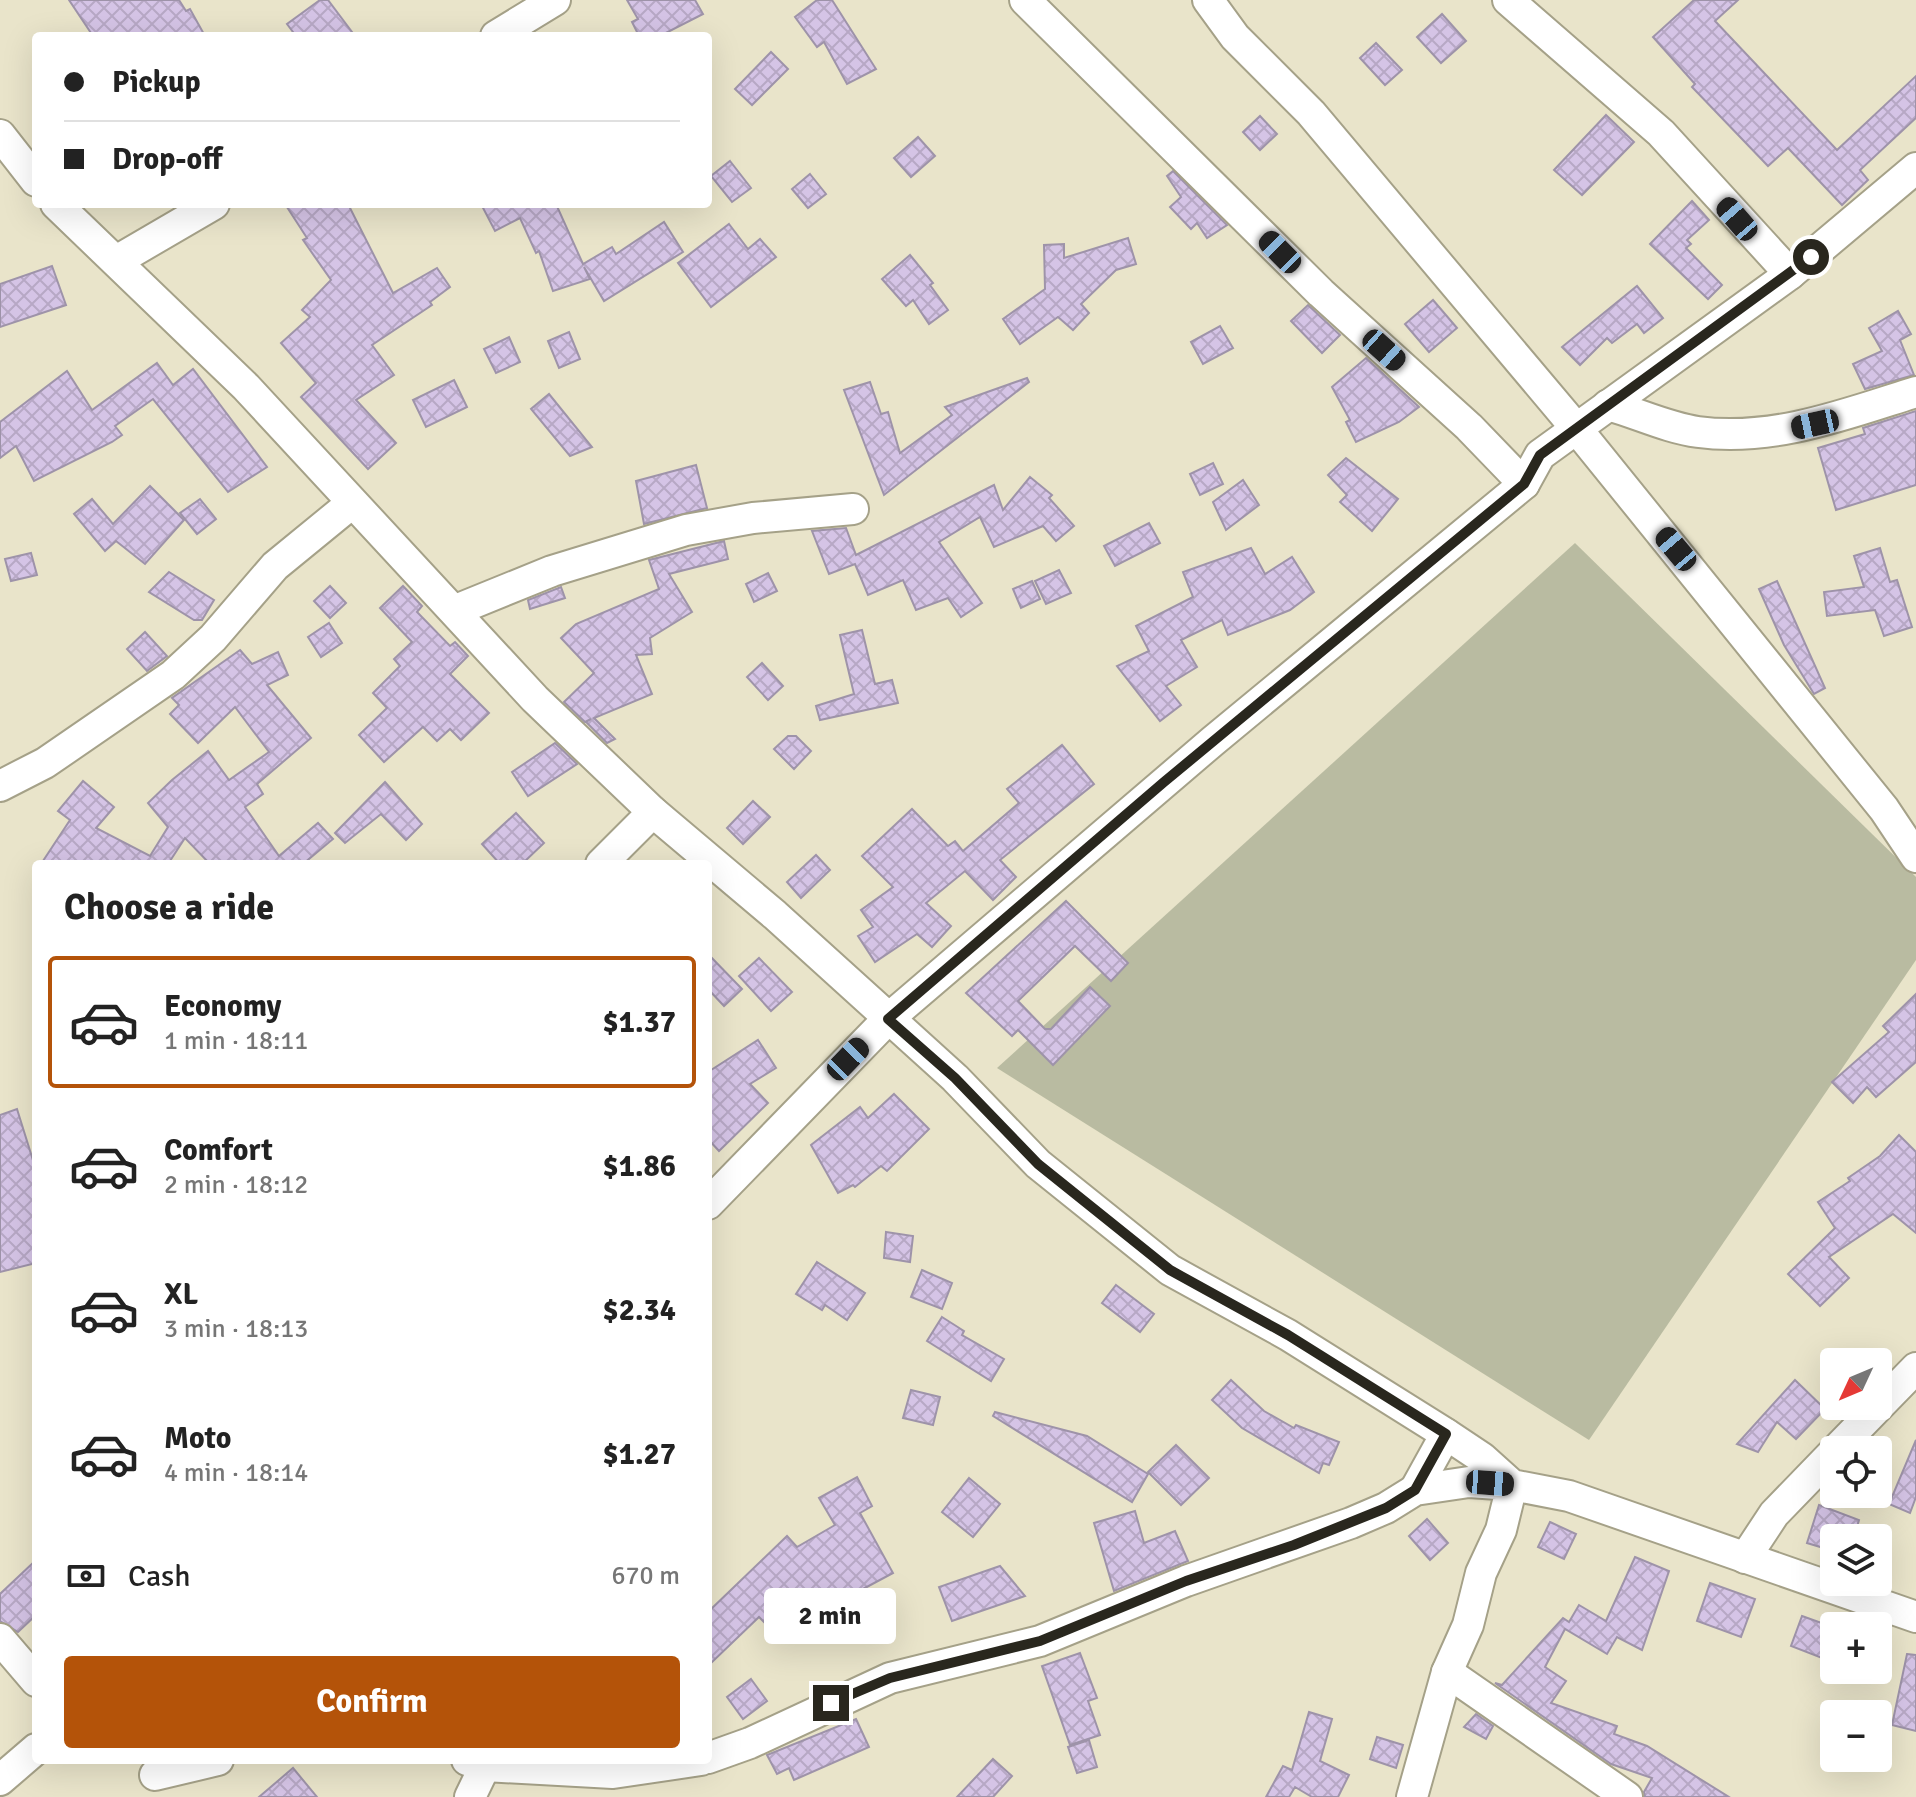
<!DOCTYPE html>
<html lang="en">
<head>
<meta charset="utf-8">
<style>
	:root { --surface:#fff; --page:#f2f2f2; --text:#222; --muted:#767676; --line:#e0e0e0; --accent:#b45309 }
	body { margin:0; font-family:Signika,sans-serif; background:var(--page); color:var(--text); height:100vh; display:flex; flex-direction:column; font-size:30px; white-space:nowrap }
	* { box-sizing:border-box; margin:0 }
	p { font-size:26px; color:var(--muted) }
	.icon { flex:none; width:44px; height:44px; fill:none; stroke:currentColor; stroke-width:2; stroke-linecap:round; stroke-linejoin:round }
	.map { position:relative; flex:1; overflow:hidden }
	.sheet { position:absolute; left:32px; top:860px; width:680px; height:904px; display:flex; flex-direction:column; background:var(--surface); border-radius:8px; box-shadow:0 8px 32px #0002 }
	.sheet>* { flex:none }
	.guide { position:absolute; left:32px; top:32px; width:680px; height:176px; border-radius:8px; box-shadow:0 8px 32px #0002; display:grid; align-content:center; height:176px; padding:0 32px; background:var(--surface) }
	.needle { width:52px; rotate:226deg }
	.controls { position:absolute; left:1820px; top:1348px; display:grid; gap:16px }
	.controls a { display:grid; place-items:center; width:72px; height:72px; border-radius:8px; background:var(--surface); box-shadow:0 8px 32px #0002; font-size:40px }
	.end { position:absolute; width:36px; height:36px; margin:-18px; border:10px solid #29271e; background:#fff; box-shadow:0 0 0 4px #fff }
	.from { border-radius:50% }
	.bubble { position:absolute; height:56px; border-radius:8px; background:var(--surface); box-shadow:0 8px 32px #0002; font-size:26px; font-weight:800; line-height:56px; text-align:center }
	.car { position:absolute; width:24px; height:48px; margin:-24px -12px; border-radius:10px; box-shadow:0 0 6px 2px #0007; background:linear-gradient(#222 24%,#8ab4d8 0 40%,#222 0 76%,#8ab4d8 0 86%,#222 0) }
	.guide b { display:flex; align-items:center; gap:28px; height:76px; font-size:30px }
	.guide b+b { border-top:2px solid var(--line) }
	.guide i { width:20px; height:20px; background:var(--text) }
	ul { padding:0; list-style:none }
	li { display:flex; align-items:center; gap:24px; height:132px; margin:0 16px 12px; padding:0 16px; border:4px solid transparent; border-radius:8px }
	li div { flex:1 }
	li b { display:block; font-size:30px }
	li em { font-style:normal; font-weight:800 }
	li.current { border-color:var(--accent) }
	li>.icon { width:72px; height:72px; stroke-width:1.5 }
	h2 { padding:0 32px; font-size:36px; line-height:96px }
	.pay { display:flex; align-items:center; gap:20px; height:88px; padding:0 32px; font-size:30px }
	.pay p { margin-inline-start:auto }
	.action { display:flex; gap:16px; margin-top:auto; padding:16px 32px }
	.action a { flex:1; height:92px; border-radius:8px; background:var(--accent); color:#fff; font-size:32px; font-weight:800; line-height:92px; text-align:center }
	.map>svg:first-child { display:block }
	.green { fill:#b9bba1 }
	.building { fill:url(#building-cross-hatch); stroke:#9e93a9; stroke-width:2 }
	.lines { fill:none; stroke-linecap:round; stroke-linejoin:round }
	.minor-casing { stroke:#a5a188; stroke-width:34 }
	.minor { stroke:#fff; stroke-width:30 }
	.route { stroke:#29271e; stroke-width:10 }
</style>
</head>
<body>
<div class="map">
<svg width="1916" height="1797" viewBox="0 0 1916 1797">
	<defs>
		<pattern id="building-cross-hatch" width="8" height="8" patternUnits="userSpaceOnUse" patternTransform="scale(2)"><rect width="8" height="8" fill="#d5c4e6"/><path d="M0 0l8 8M0 8l8-8" fill="none" stroke="#b7a8c5"/></pattern>
	</defs>
	<rect width="100%" height="100%" fill="#e9e4ca"/>
	<!-- green -->
	<polygon class="green" points="1575,543 1916,877 1916,960 1589,1440 997,1068"/>
	<!-- building -->
	<g class="building">
		<polygon points="69,0 179,0 186,11 190,9 205,36 93,36"/>
		<polygon points="320,0 328,0 355,36 296,36 287,24"/>
		<polygon points="627,0 695,0 703,14 660,36 639,36 632,22 638,19"/>
		<polygon points="817,0 832,0 876,69 847,84 824,42 817,47 795,17"/>
		<polygon points="1694,0 1738,0 1715,21 1837,150 1916,76 1916,118 1860,170 1868,180 1842,205 1788,148 1768,166 1692,87 1695,84 1653,37"/>
		<polygon points="1442,14 1466,41 1441,63 1417,37"/>
		<polygon points="1376,43 1402,70 1385,85 1360,58"/>
		<polygon points="771,52 788,69 752,105 735,89"/>
		<polygon points="1606,115 1634,142 1582,195 1554,170"/>
		<polygon points="1260,116 1277,134 1260,150 1243,132"/>
		<polygon points="918,137 935,156 911,177 894,158"/>
		<polygon points="730,161 751,188 732,202 711,176"/>
		<polygon points="1173,171 1227,225 1207,238 1197,223 1191,229 1170,207 1181,197 1167,176"/>
		<polygon points="810,174 826,194 808,208 792,189"/>
		<polygon points="1692,201 1709,220 1687,240 1691,244 1686,248 1722,285 1708,299 1650,244"/>
		<polygon points="285,204 348,204 393,293 437,268 450,287 430,302 432,305 372,345 394,375 356,400 396,443 368,469 301,397 316,383 281,343 310,317 302,310 331,280 303,240 307,238"/>
		<polygon points="481,204 556,204 583,264 612,247 616,254 664,222 683,252 604,301 584,267 590,279 553,291 539,251 536,253 520,218 495,231"/>
		<polygon points="729,224 748,249 760,239 776,257 711,307 678,263"/>
		<polygon points="1128,238 1136,264 1116,270 1081,304 1089,313 1073,330 1058,317 1020,344 1003,319 1045,289 1044,245 1064,244 1064,258"/>
		<polygon points="910,255 933,283 930,285 948,310 929,324 913,300 906,306 882,279"/>
		<polygon points="52,266 66,305 0,327 0,284"/>
		<polygon points="1637,286 1663,318 1644,333 1637,324 1612,343 1607,338 1580,365 1562,347"/>
		<polygon points="1433,300 1457,328 1429,352 1405,324"/>
		<polygon points="1308,305 1340,335 1322,353 1291,321"/>
		<polygon points="1898,311 1911,334 1900,340 1914,375 1865,389 1853,364 1882,351 1869,328"/>
		<polygon points="1220,326 1233,348 1203,364 1191,342"/>
		<polygon points="569,332 580,359 559,368 548,341"/>
		<polygon points="509,337 520,362 496,373 484,349"/>
		<polygon points="1366,358 1419,407 1399,422 1356,442 1346,422 1350,420 1332,387"/>
		<polygon points="157,363 173,385 193,369 267,467 228,492 153,399 115,426 122,435 112,442 34,481 16,446 0,458 0,422 67,371 92,410"/>
		<polygon points="1027,378 1029,382 884,495 844,390 870,382 881,414 888,412 900,453 952,415 945,407"/>
		<polygon points="454,380 467,407 426,427 413,400"/>
		<polygon points="549,394 592,447 570,456 531,409"/>
		<polygon points="1916,411 1916,485 1836,510 1818,448 1865,434 1863,428"/>
		<polygon points="1346,458 1398,499 1372,531 1340,502 1347,495 1328,475"/>
		<polygon points="1213,463 1223,484 1200,495 1190,474"/>
		<polygon points="696,465 707,508 644,524 636,481"/>
		<polygon points="1030,477 1052,495 1049,498 1074,526 1056,541 1043,526 994,547 980,517 939,542 982,603 961,617 948,598 916,610 903,580 868,595 855,564 829,574 812,531 846,528 856,555 994,485 1003,510"/>
		<polygon points="1243,480 1259,505 1226,530 1213,502"/>
		<polygon points="150,486 184,520 145,564 116,541 105,551 74,514 92,499 113,524"/>
		<polygon points="200,499 216,519 197,534 180,513"/>
		<polygon points="1149,523 1160,543 1115,566 1104,546"/>
		<polygon points="724,541 728,559 669,574 692,612 650,638 652,654 636,655 652,694 594,718 615,739 607,743 586,722 591,719 585,722 564,702 594,673 561,638 576,624 659,589 649,560"/>
		<polygon points="1251,548 1265,574 1292,557 1314,592 1290,610 1228,635 1222,620 1181,640 1197,667 1166,686 1181,705 1160,721 1117,666 1149,651 1136,626 1193,597 1183,572"/>
		<polygon points="1880,548 1890,582 1897,580 1912,627 1884,636 1875,610 1827,616 1824,592 1864,587 1854,556"/>
		<polygon points="31,553 37,575 11,581 5,559"/>
		<polygon points="1059,570 1071,593 1046,604 1035,581"/>
		<polygon points="169,572 214,600 202,620 194,620 149,592"/>
		<polygon points="768,573 777,591 754,602 746,584"/>
		<polygon points="1032,581 1040,599 1021,608 1013,589"/>
		<polygon points="1777,581 1825,688 1814,694 1784,645 1759,589"/>
		<polygon points="330,586 346,603 330,618 314,601"/>
		<polygon points="403,586 422,606 417,612 450,646 455,642 468,656 450,674 489,713 461,740 450,729 437,741 423,727 384,762 359,735 387,708 373,693 400,666 394,659 412,642 380,608"/>
		<polygon points="561,587 565,598 530,609 528,600"/>
		<polygon points="329,623 342,643 321,657 308,637"/>
		<polygon points="862,630 875,684 892,680 898,703 820,720 816,706 854,694 840,635"/>
		<polygon points="145,632 167,656 147,671 127,649"/>
		<polygon points="240,650 252,664 278,652 288,675 267,685 311,738 257,784 263,794 245,807 279,856 318,823 333,839 303,864 210,864 185,838 168,864 41,864 70,820 58,811 83,781 114,807 96,828 150,856 168,827 148,803 172,780 208,751 229,780 269,752 235,707 198,743 170,714 179,705 172,698"/>
		<polygon points="762,663 783,686 768,700 747,677"/>
		<polygon points="788,736 796,736 811,751 794,769 774,749"/>
		<polygon points="555,743 577,764 528,796 512,772"/>
		<polygon points="1062,745 1094,784 1000,860 1016,877 993,900 965,871 926,903 951,926 932,947 917,934 875,962 858,936 873,927 861,910 893,887 862,856 912,809 948,846 955,841 963,851 1019,803 1007,789"/>
		<polygon points="385,782 422,824 406,840 381,814 345,843 335,833"/>
		<polygon points="753,801 770,817 743,844 727,828"/>
		<polygon points="516,813 544,843 522,864 500,864 482,844"/>
		<polygon points="816,855 830,870 801,898 787,882"/>
		<polygon points="1066,901 1128,963 1111,981 1075,946 1018,1001 1045,1029 1051,1029 1090,987 1110,1006 1053,1065 1018,1030 1012,1036 966,993"/>
		<polygon points="708,954 742,989 724,1006 708,989"/>
		<polygon points="759,958 792,992 771,1011 739,976"/>
		<polygon points="1916,994 1916,1062 1876,1097 1867,1087 1853,1103 1832,1082 1889,1032 1883,1026"/>
		<polygon points="758,1040 776,1068 750,1084 768,1103 719,1151 708,1139 708,1072"/>
		<polygon points="894,1094 929,1129 887,1171 881,1166 855,1187 853,1185 838,1193 811,1145 860,1107 868,1118"/>
		<polygon points="17,1109 36,1170 36,1263 0,1272 0,1115"/>
		<polygon points="1899,1135 1916,1152 1916,1233 1893,1214 1829,1257 1849,1278 1820,1306 1788,1274 1835,1228 1818,1202 1850,1181 1848,1178 1880,1156"/>
		<polygon points="886,1232 913,1236 910,1262 884,1258"/>
		<polygon points="817,1262 865,1293 847,1320 825,1305 822,1310 796,1294"/>
		<polygon points="922,1270 952,1283 942,1309 911,1297"/>
		<polygon points="1116,1285 1154,1314 1140,1332 1102,1303"/>
		<polygon points="942,1317 964,1331 962,1335 1004,1359 991,1381 927,1341"/>
		<polygon points="1231,1380 1264,1411 1294,1428 1296,1425 1339,1442 1329,1465 1323,1463 1319,1473 1242,1428 1212,1400"/>
		<polygon points="1795,1380 1825,1409 1796,1439 1777,1422 1758,1452 1737,1444"/>
		<polygon points="911,1390 940,1397 933,1425 903,1418"/>
		<polygon points="995,1412 1087,1436 1148,1474 1132,1502 993,1416"/>
		<polygon points="1916,1440 1916,1497 1910,1513 1889,1504"/>
		<polygon points="1176,1445 1209,1478 1181,1505 1148,1472"/>
		<polygon points="857,1477 872,1506 860,1513 893,1573 863,1589 868,1597 850,1607 840,1590 830,1612 792,1595 764,1622 759,1617 708,1666 708,1612 787,1536 797,1547 835,1525 819,1498"/>
		<polygon points="969,1478 1000,1504 973,1537 942,1512"/>
		<polygon points="1819,1505 1859,1520 1854,1538 1833,1538 1830,1550 1807,1543"/>
		<polygon points="1135,1511 1144,1543 1175,1531 1188,1561 1114,1591 1094,1523"/>
		<polygon points="1427,1519 1448,1543 1430,1560 1409,1536"/>
		<polygon points="1550,1522 1576,1534 1564,1559 1538,1547"/>
		<polygon points="1635,1557 1669,1571 1642,1650 1617,1637 1607,1654 1565,1629 1545,1667 1566,1681 1551,1703 1617,1726 1614,1734 1647,1746 1729,1797 1645,1797 1644,1792 1652,1778 1611,1764 1495,1683 1502,1685 1563,1618 1569,1622 1579,1605 1606,1621"/>
		<polygon points="36,1560 36,1615 18,1632 0,1621 0,1594"/>
		<polygon points="1000,1566 1025,1596 952,1621 939,1587"/>
		<polygon points="1710,1583 1755,1599 1741,1637 1697,1621"/>
		<polygon points="1802,1616 1833,1627 1822,1658 1791,1646"/>
		<polygon points="1080,1653 1097,1698 1088,1701 1100,1735 1070,1745 1042,1666"/>
		<polygon points="1907,1654 1916,1655 1916,1731 1892,1725"/>
		<polygon points="751,1679 767,1701 743,1719 727,1697"/>
		<polygon points="1309,1712 1332,1719 1320,1761 1349,1775 1338,1797 1312,1797 1295,1787 1289,1797 1266,1797 1283,1766 1292,1770"/>
		<polygon points="1476,1714 1493,1726 1486,1739 1464,1727"/>
		<polygon points="856,1719 869,1747 794,1780 789,1768 777,1774 767,1755"/>
		<polygon points="1377,1737 1403,1745 1396,1768 1370,1759"/>
		<polygon points="1089,1740 1097,1767 1077,1773 1068,1747"/>
		<polygon points="993,1759 1012,1776 993,1797 957,1797"/>
		<polygon points="293,1768 317,1797 259,1797"/>
	</g>
	<g class="lines">
		<!-- minor casing -->
		<g class="minor-casing">
			<g id="minor">
				<polyline points="1025,0 1321,293 1469,427 1524,484"/>
				<polyline points="1208,0 1235,37 1311,113 1576,428 1884,809 1916,857"/>
				<polyline points="1508,0 1661,133 1790,274"/>
				<polyline points="496,36 555,0"/>
				<polyline points="0,135 36,181"/>
				<polyline points="56,204 246,387 535,699 653,812 775,915 955,1078 1038,1164 1170,1270 1288,1335 1446,1434 1482,1458 1512,1485 1569,1496 1916,1617"/>
				<polyline points="118,260 214,204"/>
				<path d="M1608 405C1637 413 1668 428 1698 432 1774 442 1846 414 1916 392"/>
				<polyline points="456,610 552,571 686,530 753,518 853,509"/>
				<polyline points="0,786 45,763 173,675 213,638 275,566 352,503"/>
				<polyline points="601,864 653,812"/>
				<polyline points="708,1204 888,1019 1213,741 1524,484 1540,455 1790,274 1916,168"/>
				<polyline points="1836,1450 1916,1368"/>
				<polyline points="1415,1490 1446,1434"/>
				<polyline points="1745,1558 1774,1514 1834,1452"/>
				<polyline points="0,1639 36,1681"/>
				<polyline points="1447,1672 1627,1797"/>
				<polyline points="708,1758 750,1743 890,1678 1040,1641 1186,1581 1351,1523 1386,1508 1415,1490 1469,1482 1512,1485 1501,1530 1481,1573 1468,1625 1447,1672 1412,1797"/>
				<polyline points="467,1760 485,1766 613,1773 701,1760"/>
				<polyline points="155,1775 218,1760"/>
				<polyline points="0,1780 36,1749"/>
				<polyline points="470,1797 485,1766"/>
			</g>
		</g>
		<!-- minor -->
		<use href="#minor" class="minor"/>
	</g>
	<g class="lines">
		<!-- route -->
		<polyline class="route" points="831,1703 890,1678 1040,1641 1186,1581 1294,1545 1386,1508 1415,1490 1446,1434 1288,1335 1170,1270 1038,1164 955,1078 888,1019 1164,782 1524,484 1540,455 1811,257"/>
	</g>
</svg>
<div class="controls">
<a><svg class="needle" viewBox="-14 -14 28 28"><path d="M0-13l5 13h-10z" fill="#e53935"/><path d="M0 13l5-13h-10z" fill="#767676"/></svg></a>
<a><svg class="icon" aria-label="locate" viewBox="0 0 24 24"><circle cx="12" cy="12" r="6"/><path d="M12 2v4M12 18v4M2 12h4M18 12h4"/></svg></a>
<a><svg class="icon" aria-label="layers" viewBox="0 0 24 24"><path d="M12 4l9 5-9 5-9-5zM3 14l9 5 9-5"/></svg></a>
<a>+</a>
<a>−</a>
</div>
<i class="end from" style="left:1811px;top:257px"></i>
<i class="end" style="left:831px;top:1703px"></i>
<div class="bubble" style="left:764px;top:1588px;width:132px">2 min</div>
<i class="car" style="left:1737px;top:219px;rotate:319deg"></i>
<i class="car" style="left:1280px;top:252px;rotate:315deg"></i>
<i class="car" style="left:1384px;top:350px;rotate:132deg"></i>
<i class="car" style="left:1815px;top:424px;rotate:258deg"></i>
<i class="car" style="left:1676px;top:549px;rotate:320deg"></i>
<i class="car" style="left:848px;top:1059px;rotate:44deg"></i>
<i class="car" style="left:1490px;top:1483px;rotate:94deg"></i>
<div class="guide">
<b><i class="from"></i>Pickup</b>
<b><i></i>Drop-off</b>
</div>
<section class="sheet">
<h2>Choose a ride</h2>
<ul>
<li class="current"><svg class="icon" aria-label="car" viewBox="0 0 24 24"><path d="M5 17H2v-5l4-1 3-4h7l3 4 3 1v5h-3M9 17h6M6 11h13"/><circle cx="7" cy="17" r="2"/><circle cx="17" cy="17" r="2"/></svg><div><b>Economy</b><p>1 min · 18:11</p></div><em>$1.37</em></li>
<li><svg class="icon" aria-label="car" viewBox="0 0 24 24"><path d="M5 17H2v-5l4-1 3-4h7l3 4 3 1v5h-3M9 17h6M6 11h13"/><circle cx="7" cy="17" r="2"/><circle cx="17" cy="17" r="2"/></svg><div><b>Comfort</b><p>2 min · 18:12</p></div><em>$1.86</em></li>
<li><svg class="icon" aria-label="car" viewBox="0 0 24 24"><path d="M5 17H2v-5l4-1 3-4h7l3 4 3 1v5h-3M9 17h6M6 11h13"/><circle cx="7" cy="17" r="2"/><circle cx="17" cy="17" r="2"/></svg><div><b>XL</b><p>3 min · 18:13</p></div><em>$2.34</em></li>
<li><svg class="icon" aria-label="car" viewBox="0 0 24 24"><path d="M5 17H2v-5l4-1 3-4h7l3 4 3 1v5h-3M9 17h6M6 11h13"/><circle cx="7" cy="17" r="2"/><circle cx="17" cy="17" r="2"/></svg><div><b>Moto</b><p>4 min · 18:14</p></div><em>$1.27</em></li>
</ul>
<div class="pay"><svg class="icon" aria-label="cash" viewBox="0 0 24 24"><path d="M3 7h18v10H3z"/><circle cx="12" cy="12" r="2"/></svg>Cash<p>670 m</p></div>
<div class="action"><a>Confirm</a></div>
</section>
</div>
</body>
</html>
